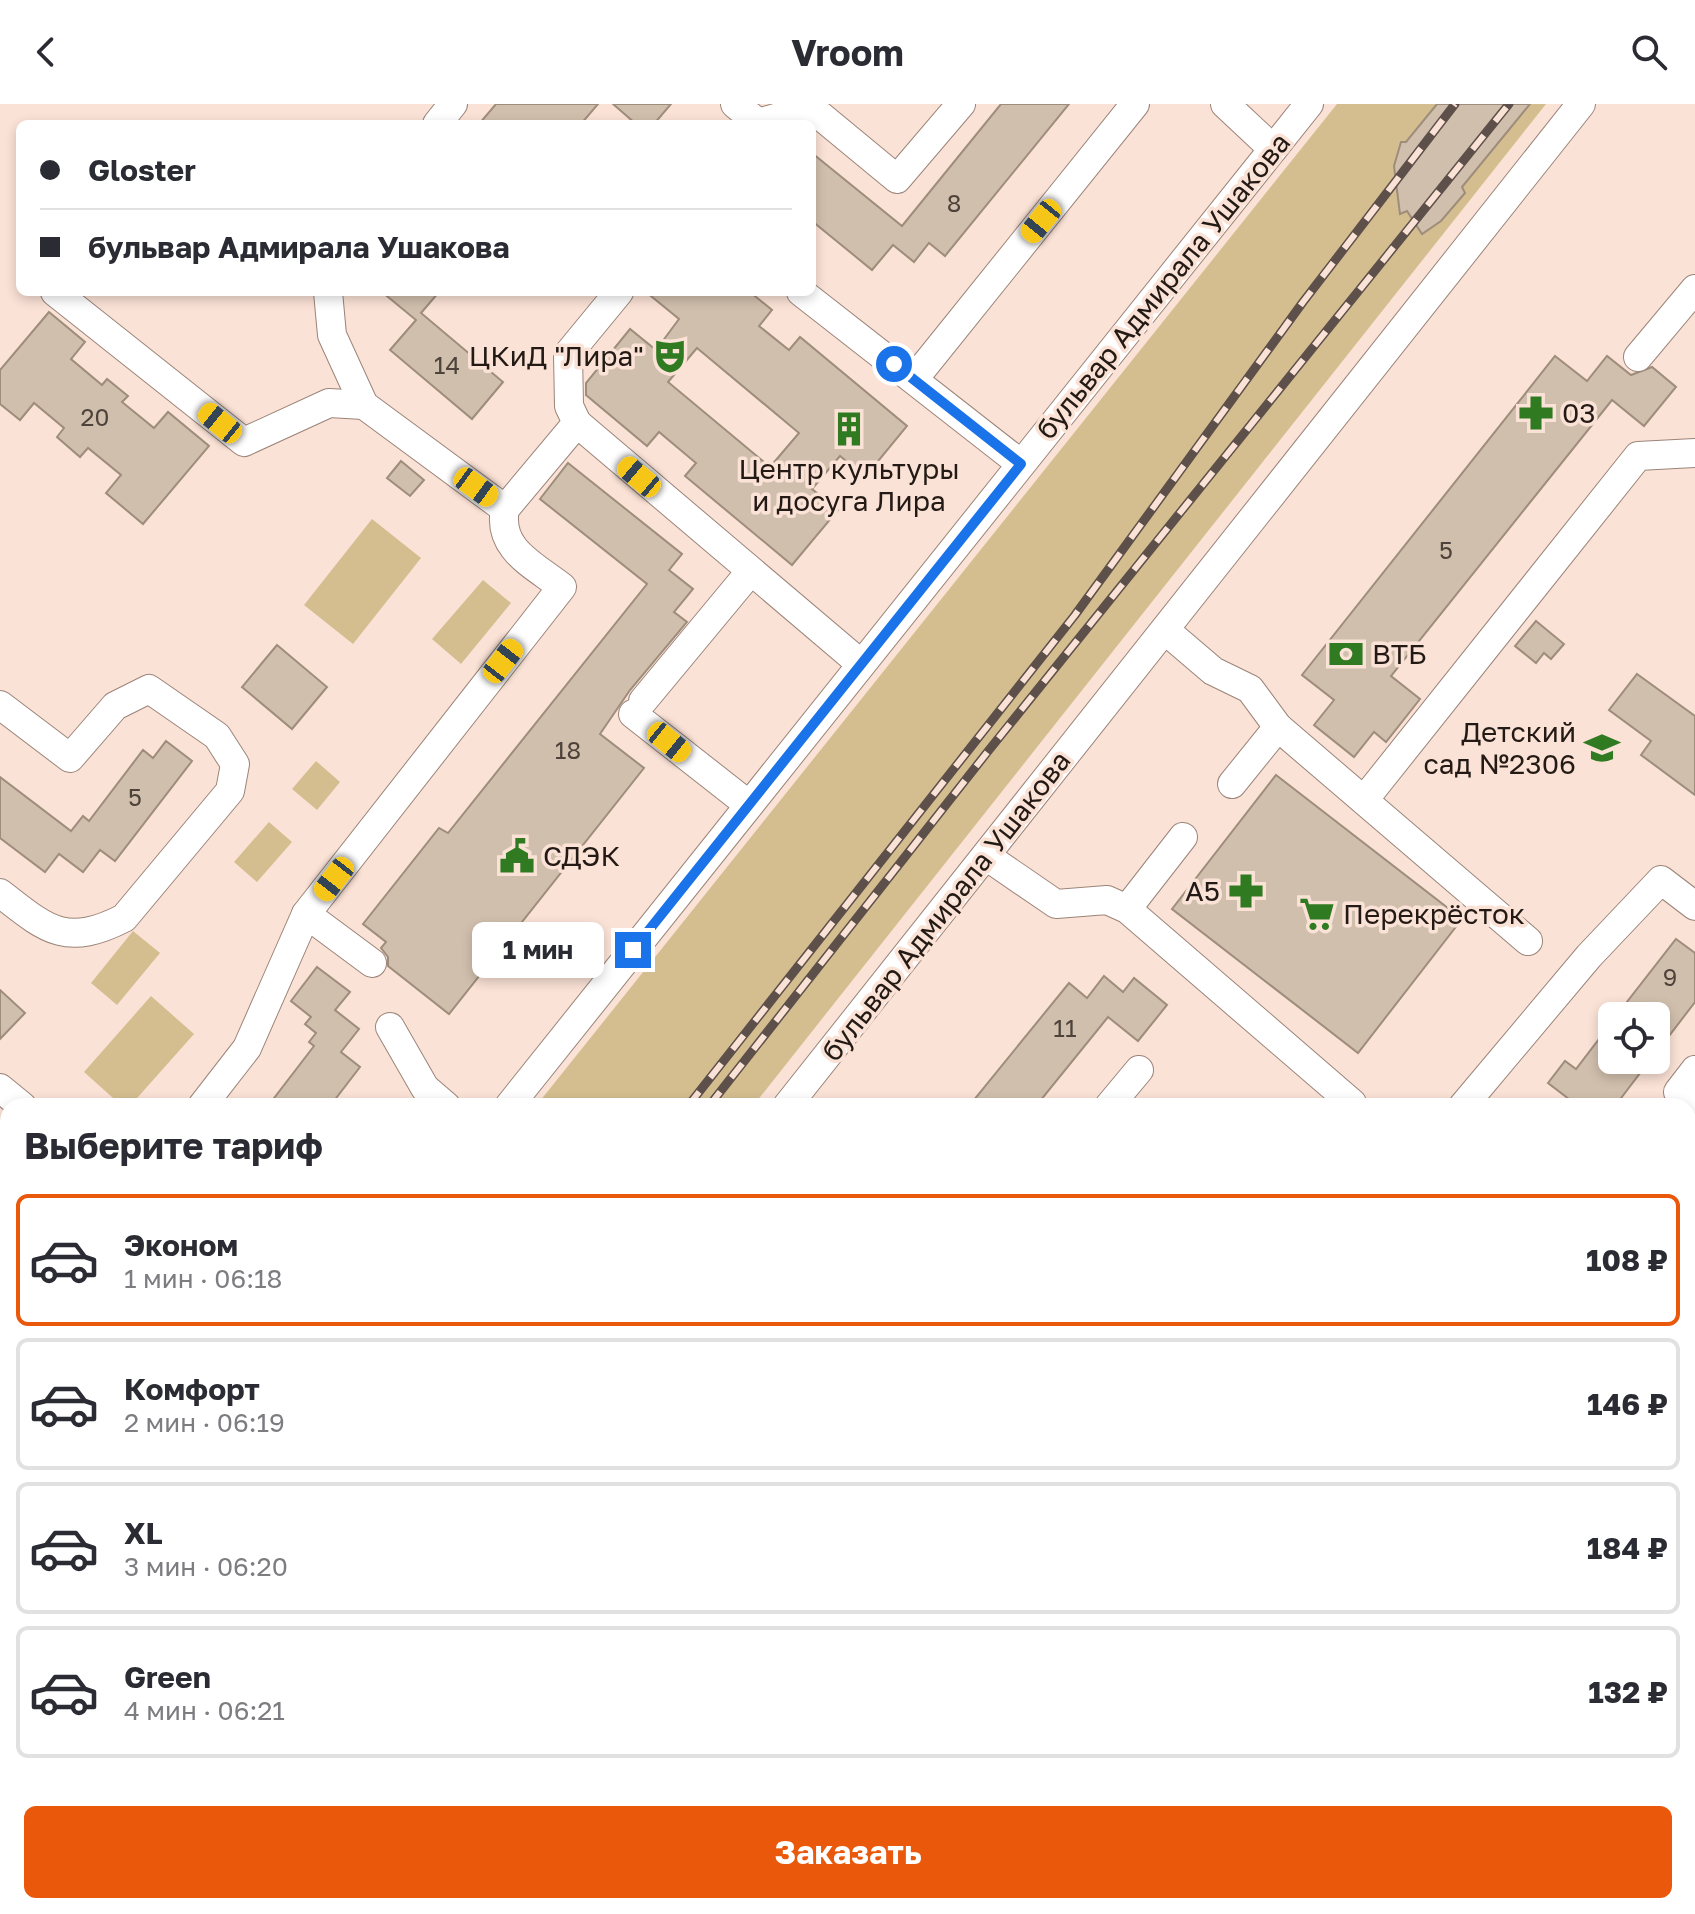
<!DOCTYPE html>
<html lang="ru">
<head>
<meta charset="utf-8">
<style>
	:root { --surface:#fff; --page:#f2f2f3; --text:#2b2b33; --muted:#7c7c81; --line:#e1e1e2; --accent:#ea580c }
	body { margin:0; font-family:"Golos Text",sans-serif; background:var(--page); color:var(--text); height:100vh; display:flex; flex-direction:column; font-size:30px; white-space:nowrap }
	* { box-sizing:border-box; margin:0 }
	p { font-size:26px; color:var(--muted) }
	.icon { flex:none; width:44px; height:44px; fill:none; stroke:currentColor; stroke-width:2; stroke-linecap:round; stroke-linejoin:round }
	.map { position:relative; flex:1; overflow:hidden }
	.drawer { position:absolute; left:0px; top:994px; width:1696px; height:816px; display:flex; flex-direction:column; background:var(--surface); border-radius:24px 24px 0 0; box-shadow:0 4px 12px #0003 }
	.drawer>* { flex:none }
	.banner { position:absolute; left:16px; top:16px; width:800px; height:176px; border-radius:12px; box-shadow:0 4px 12px #0003; display:grid; align-content:center; height:176px; padding:0 24px; background:var(--surface) }
	.buttons { position:absolute; left:1598px; top:898px; display:grid; gap:16px }
	.buttons a { display:grid; place-items:center; width:72px; height:72px; border-radius:12px; background:var(--surface); box-shadow:0 4px 12px #0003; font-size:40px }
	.end { position:absolute; width:36px; height:36px; margin:-18px; border:10px solid #1a73e8; background:#fff; box-shadow:0 0 0 4px #fff }
	.from { border-radius:50% }
	.bubble { position:absolute; height:56px; border-radius:12px; background:var(--surface); box-shadow:0 4px 12px #0003; font-size:26px; font-weight:700; line-height:56px; text-align:center }
	.car { position:absolute; width:24px; height:48px; margin:-24px -12px; border-radius:10px; box-shadow:0 0 6px 2px #0007; background:linear-gradient(#f5c518 24%,#345 0 40%,#f5c518 0 76%,#345 0 86%,#f5c518 0) }
	.banner b { display:flex; align-items:center; gap:28px; height:76px; font-size:30px }
	.banner b+b { border-top:2px solid var(--line) }
	.banner i { width:20px; height:20px; background:var(--text) }
	ul { padding:0; list-style:none }
	li { display:flex; align-items:center; gap:24px; height:132px; margin:0 16px 12px; padding:0 8px; border:4px solid var(--line); border-radius:12px }
	li div { flex:1 }
	li b { display:block; font-size:30px }
	li em { font-style:normal; font-weight:700 }
	li.on { border-color:var(--accent) }
	li>.icon { width:72px; height:72px; stroke-width:1.5 }
	h2 { padding:0 24px; font-size:36px; line-height:96px }
	.cta { display:flex; gap:16px; margin-top:auto; padding:16px 24px }
	.cta a { flex:1; height:92px; border-radius:12px; background:var(--accent); color:#fff; font-size:32px; font-weight:700; line-height:92px; text-align:center }
	header { display:flex; justify-content:space-between; align-items:center; height:104px; padding:0 24px; background:var(--surface); font-size:36px; font-weight:700 }
	.map>svg:first-child { display:block }
	.green { fill:#d4be90 }
	.building { fill:#d1bfad; stroke:#9e8d7b; stroke-width:2; fill-rule:evenodd }
	.lines { fill:none; stroke-linecap:round; stroke-linejoin:round }
	.minor-casing { stroke:#9b8479; stroke-width:30 }
	.major-casing { stroke:#fff; stroke-width:36 }
	.minor { stroke:#fff; stroke-width:28 }
	.major { stroke:#f9bfb4; stroke-width:34 }
	.rail-casing { stroke:#5d4f49; stroke-width:9 }
	.rail { stroke:#fbe2d6; stroke-width:6; stroke-dasharray:18; stroke-linecap:butt }
	.route { stroke:#1a73e8; stroke-width:10 }
	.labels { text-anchor:middle; stroke-width:7; stroke-linejoin:round; paint-order:stroke }
	.number-label { font-size:24px; fill:#4e433b }
	.street-label { font-size:28px; fill:#231a15; stroke:#fbe2d6 }
	.poi-label { font-size:28px; fill:#231a15; stroke:#fbe2d6; text-anchor:start }
</style>
</head>
<body>
<header><svg class="icon" aria-label="back" viewBox="0 0 24 24"><path d="M15 5l-7 7 7 7"/></svg>Vroom<svg class="icon" aria-label="search" viewBox="0 0 24 24"><circle cx="10" cy="10" r="6"/><path d="M15 15l6 6"/></svg></header>
<div class="map">
<svg width="1695" height="1810" viewBox="0 0 1695 1810">
	<rect width="100%" height="100%" fill="#fbe2d6"/>
	<!-- green -->
	<g class="green">
		<polygon points="1337,0 1546,0 753,1002 536,1002"/>
		<polygon points="372,415 421,454 353,540 304,501"/>
		<polygon points="483,476 511,499 461,560 432,535"/>
		<polygon points="316,657 340,678 317,706 292,685"/>
		<polygon points="269,718 292,738 257,778 234,758"/>
		<polygon points="133,827 160,849 117,901 91,879"/>
		<polygon points="151,892 194,930 130,1002 122,1002 84,968"/>
		<polygon points="0,1397 8,1404 8,1466 0,1460"/>
	</g>
	<!-- building -->
	<g class="building">
		<polygon points="496,0 598,0 581,20 479,20"/>
		<polygon points="613,0 671,0 654,20 636,20"/>
		<polygon points="1001,0 1069,0 945,152 929,139 914,158 893,141 872,166 812,117 812,49 902,122"/>
		<polygon points="1437,0 1530,0 1462,83 1465,89 1441,117 1422,130 1407,107 1400,110 1394,62 1401,38 1406,38"/>
		<polygon points="382,188 439,188 421,209 503,278 472,315 390,246 416,216"/>
		<path d="M646 188H750L772 206 759 222 789 246 800 233 907 322 865 373 840 352 812 385 838 406 792 461 685 372 696 359 659 328 647 342 586 291V279L630 225 656 246 679 215ZM697 244 799 329 770 363 668 278Z"/>
		<polygon points="49,208 85,238 71,255 102,281 107,275 128,292 122,298 154,324 168,308 209,342 143,420 106,389 121,371 88,344 80,353 57,333 64,324 34,299 20,316 0,300 0,266"/>
		<polygon points="1555,252 1587,277 1607,252 1631,271 1652,263 1676,283 1644,322 1612,296 1391,572 1420,595 1386,638 1374,628 1354,653 1314,621 1334,596 1302,571"/>
		<polygon points="401,357 424,376 410,392 387,374"/>
		<polygon points="568,359 682,450 669,466 693,485 674,508 687,518 630,586 600,630 644,664 449,910 388,862 388,853 381,844 386,838 363,820 439,724 448,729 647,480 540,395"/>
		<polygon points="1536,517 1564,540 1551,555 1544,549 1536,559 1515,542"/>
		<polygon points="277,541 327,583 292,625 242,583"/>
		<polygon points="1637,570 1695,612 1695,691 1641,651 1651,637 1609,606"/>
		<polygon points="166,637 192,657 115,757 100,746 83,768 59,750 45,768 0,734 0,673 71,727 83,712 89,717 143,646 153,654"/>
		<polygon points="1276,671 1462,815 1358,949 1172,805"/>
		<polygon points="1676,835 1695,849 1695,898 1656,949 1656,912 1616,912"/>
		<polygon points="317,863 350,888 335,906 359,925 341,948 360,963 330,1002 268,1002 314,942 309,938 316,929 305,920 311,913 291,897"/>
		<polygon points="1104,872 1123,888 1134,874 1167,901 1138,937 1108,913 1036,1002 969,1002 1069,879 1087,894"/>
		<polygon points="0,886 25,909 0,935"/>
		<polygon points="1612,918 1612,956 1650,956 1615,1002 1578,1002 1548,979 1565,957 1576,965"/>
	</g>
	<g class="lines">
		<!-- minor casing -->
		<g class="minor-casing">
			<g id="minor">
				<polyline points="735,0 756,17"/>
				<polyline points="1225,0 1273,45"/>
				<polyline points="437,20 453,0"/>
				<polyline points="754,20 811,4 897,75 961,0"/>
				<polyline points="55,188 244,338 329,299 364,301"/>
				<polyline points="328,188 332,231 364,301 505,405"/>
				<polyline points="801,188 1021,360"/>
				<polyline points="1638,253 1695,185"/>
				<polyline points="914,275 1135,0"/>
				<polyline points="577,319 861,560"/>
				<polyline points="1165,526 1213,567 1250,585 1278,623 1528,837"/>
				<polyline points="643,597 750,468"/>
				<path d="M0 601 70 654 115 602 149 585 217 632 235 660 230 687 124 814C65 844 46 825 0 789"/>
				<polyline points="633,610 749,701"/>
				<polyline points="1232,680 1278,623"/>
				<polyline points="1364,696 1638,352 1695,349"/>
				<polyline points="986,752 1056,800 1107,796 1127,805 1352,999"/>
				<polyline points="1127,805 1183,733"/>
				<polyline points="306,810 372,859"/>
				<polyline points="390,923 425,984 446,1002"/>
				<polyline points="1695,966 1678,988 1695,1002"/>
				<polyline points="0,984 22,1002"/>
				<path d="M202 1002 247 944 306 810 562 483C534 461 497 445 505 405L577 319 569 302 568 250 619 188"/>
				<polyline points="509,1002 1309,0"/>
				<polyline points="787,1002 1581,0"/>
				<polyline points="1109,1002 1139,966"/>
				<polyline points="1463,1002 1589,852 1661,776 1695,802"/>
				<polyline points="1688,1258 1695,1249"/>
				<polyline points="1688,1413 1695,1418"/>
				<polyline points="1688,1445 1695,1436"/>
				<polyline points="0,1482 8,1489"/>
				<polyline points="0,1522 8,1512"/>
				<polyline points="0,1619 8,1609"/>
				<polyline points="1688,1669 1695,1661"/>
				<polyline points="0,1703 8,1693"/>
				<polyline points="388,1802 398,1810"/>
				<polyline points="29,1810 36,1802"/>
				<polyline points="542,1810 548,1802"/>
				<polyline points="862,1810 868,1802"/>
				<polyline points="1389,1810 1395,1802"/>
				<polyline points="1574,1810 1575,1802"/>
			</g>
		</g>
		<!-- major casing -->
		<g class="major-casing">
			<g id="major">
				<polyline points="0,1250 8,1256"/>
				<polyline points="0,1342 8,1349"/>
				<polyline points="575,1802 585,1810"/>
				<polyline points="701,1802 711,1810"/>
			</g>
		</g>
		<!-- minor -->
		<use href="#minor" class="minor"/>
		<!-- major -->
		<use href="#major" class="major"/>
		<!-- rail casing -->
		<g class="rail-casing">
			<g id="rail">
				<polyline points="688,1002 1075,511 1303,198 1455,0"/>
				<polyline points="709,1002 989,646 1509,0"/>
				<polyline points="0,1756 8,1747"/>
				<polyline points="9,1810 16,1802"/>
			</g>
		</g>
		<!-- rail -->
		<use href="#rail" class="rail"/>
	</g>
	<g class="lines">
		<!-- route -->
		<polyline class="route" points="633,846 1021,360 894,260"/>
	</g>
	<!-- icons -->
	<defs>
		<g id="theatre-bare" transform="scale(2.76)"><path d="M-5-5.5Q0-4 5-5.5V0Q5 5 0 6Q-5 5-5 0ZM-3.3-2.5H-1v1.5H-3.3ZM1-2.5H3.3v1.5H1ZM-2.8 1Q0 5.5 2.8 1Z" fill="#307b22" stroke="#fbe2d6" stroke-width="2.5" paint-order="stroke"/></g>
		<g id="pharmacy-bare" transform="scale(2.76)"><path d="M-2-6h4v4h4v4h-4v4h-4v-4h-4v-4h4Z" fill="#307b22" stroke="#fbe2d6" stroke-width="2.5" paint-order="stroke"/></g>
		<g id="building-bare" transform="scale(2.76)"><path d="M-4-6H4V6H1V3H-1V6H-4ZM-2.5-4.3h1.7v1.8h-1.7ZM.8-4.3h1.7v1.8H.8ZM-2.5-1h1.7V.8h-1.7ZM.8-1h1.7V.8H.8Z" fill="#307b22" stroke="#fbe2d6" stroke-width="2.5" paint-order="stroke"/></g>
		<g id="bank-bare" transform="scale(2.76)"><path d="M-6-4H6V4H-6ZM0-2.3a2.3 2.3 0 1 0 0 4.6a2.3 2.3 0 1 0 0-4.6Z" fill="#307b22" stroke="#fbe2d6" stroke-width="2.5" paint-order="stroke"/></g>
		<g id="school-bare" transform="scale(2.76)"><path d="M0-5L7-2L0 1L-7-2ZM-4 1L0 2.5L4 1V4Q0 6-4 4Z" fill="#307b22" stroke="#fbe2d6" stroke-width="2.5" paint-order="stroke"/></g>
		<g id="civic-bare" transform="scale(2.76)"><path d="M-.6-6.5H3V-4.5H.6V-3L4-1V1h2V6H-6V1h2V-1L-.6-3ZM-1.2 2.5V6h2.4V2.5Z" fill="#307b22" stroke="#fbe2d6" stroke-width="2.5" paint-order="stroke"/></g>
		<g id="supermarket-bare" transform="scale(2.76)"><path d="M-6-5.5h2.5l.6 2H6L4.5 2H-2.5L-4.4-4H-6ZM-1.5 3.2a1.3 1.3 0 1 0 .1 0ZM3 3.2a1.3 1.3 0 1 0 .1 0Z" fill="#307b22" stroke="#fbe2d6" stroke-width="2.5" paint-order="stroke"/></g>
	</defs>
	<g fill-rule="evenodd">
		<use href="#theatre-bare" x="670" y="252"/>
		<use href="#pharmacy-bare" x="1536" y="309"/>
		<use href="#building-bare" x="849" y="325"/>
		<use href="#bank-bare" x="1346" y="550"/>
		<use href="#school-bare" x="1602" y="644"/>
		<use href="#civic-bare" x="517" y="752"/>
		<use href="#pharmacy-bare" x="1246" y="787"/>
		<use href="#supermarket-bare" x="1317" y="810"/>
	</g>
	<g class="labels">
		<!-- number labels -->
		<g class="number-label">
			<text x="954" y="108">8</text>
			<text x="447" y="270">14</text>
			<text x="95" y="322">20</text>
			<text x="1446" y="455">5</text>
			<text x="568" y="655">18</text>
			<text x="135" y="702">5</text>
			<text x="1670" y="882">9</text>
			<text x="1065" y="933">11</text>
		</g>
		<!-- street labels -->
		<g class="street-label">
			<text transform="translate(1163 182) rotate(-51)" y="10">бульвар Адмирала Ушакова</text>
			<text transform="translate(946 802) rotate(-52)" y="10">бульвар Адмирала Ушакова</text>
		</g>
		<!-- poi labels -->
		<g class="poi-label">
			<text x="644" y="262" text-anchor="end">ЦКиД "Лира"</text>
			<text x="1562" y="319">03</text>
			<text x="849" y="375" text-anchor="middle">Центр культуры<tspan x="849" dy="32">и досуга Лира</tspan></text>
			<text x="1372" y="560">ВТБ</text>
			<text x="1576" y="638" text-anchor="end">Детский<tspan x="1576" dy="32">сад №2306</tspan></text>
			<text x="543" y="762">СДЭК</text>
			<text x="1220" y="797" text-anchor="end">А5</text>
			<text x="1343" y="820">Перекрёсток</text>
		</g>
	</g>
</svg>
<div class="buttons">
<a><svg class="icon" aria-label="locate" viewBox="0 0 24 24"><circle cx="12" cy="12" r="6"/><path d="M12 2v4M12 18v4M2 12h4M18 12h4"/></svg></a>
</div>
<i class="end from" style="left:894px;top:260px"></i>
<i class="end" style="left:633px;top:846px"></i>
<div class="bubble" style="left:472px;top:818px;width:132px">1 мин</div>
<i class="car" style="left:1041px;top:117px;rotate:219deg"></i>
<i class="car" style="left:220px;top:319px;rotate:309deg"></i>
<i class="car" style="left:639px;top:373px;rotate:310deg"></i>
<i class="car" style="left:476px;top:383px;rotate:126deg"></i>
<i class="car" style="left:503px;top:557px;rotate:38deg"></i>
<i class="car" style="left:669px;top:638px;rotate:129deg"></i>
<i class="car" style="left:334px;top:775px;rotate:218deg"></i>
<div class="banner">
<b><i class="from"></i>Gloster</b>
<b><i></i>бульвар Адмирала Ушакова</b>
</div>
<section class="drawer">
<h2>Выберите тариф</h2>
<ul>
<li class="on"><svg class="icon" aria-label="car" viewBox="0 0 24 24"><path d="M5 17H2v-5l4-1 3-4h7l3 4 3 1v5h-3M9 17h6M6 11h13"/><circle cx="7" cy="17" r="2"/><circle cx="17" cy="17" r="2"/></svg><div><b>Эконом</b><p>1 мин · 06:18</p></div><em>108 ₽</em></li>
<li><svg class="icon" aria-label="car" viewBox="0 0 24 24"><path d="M5 17H2v-5l4-1 3-4h7l3 4 3 1v5h-3M9 17h6M6 11h13"/><circle cx="7" cy="17" r="2"/><circle cx="17" cy="17" r="2"/></svg><div><b>Комфорт</b><p>2 мин · 06:19</p></div><em>146 ₽</em></li>
<li><svg class="icon" aria-label="car" viewBox="0 0 24 24"><path d="M5 17H2v-5l4-1 3-4h7l3 4 3 1v5h-3M9 17h6M6 11h13"/><circle cx="7" cy="17" r="2"/><circle cx="17" cy="17" r="2"/></svg><div><b>XL</b><p>3 мин · 06:20</p></div><em>184 ₽</em></li>
<li><svg class="icon" aria-label="car" viewBox="0 0 24 24"><path d="M5 17H2v-5l4-1 3-4h7l3 4 3 1v5h-3M9 17h6M6 11h13"/><circle cx="7" cy="17" r="2"/><circle cx="17" cy="17" r="2"/></svg><div><b>Green</b><p>4 мин · 06:21</p></div><em>132 ₽</em></li>
</ul>
<div class="cta"><a>Заказать</a></div>
</section>
</div>
</body>
</html>
